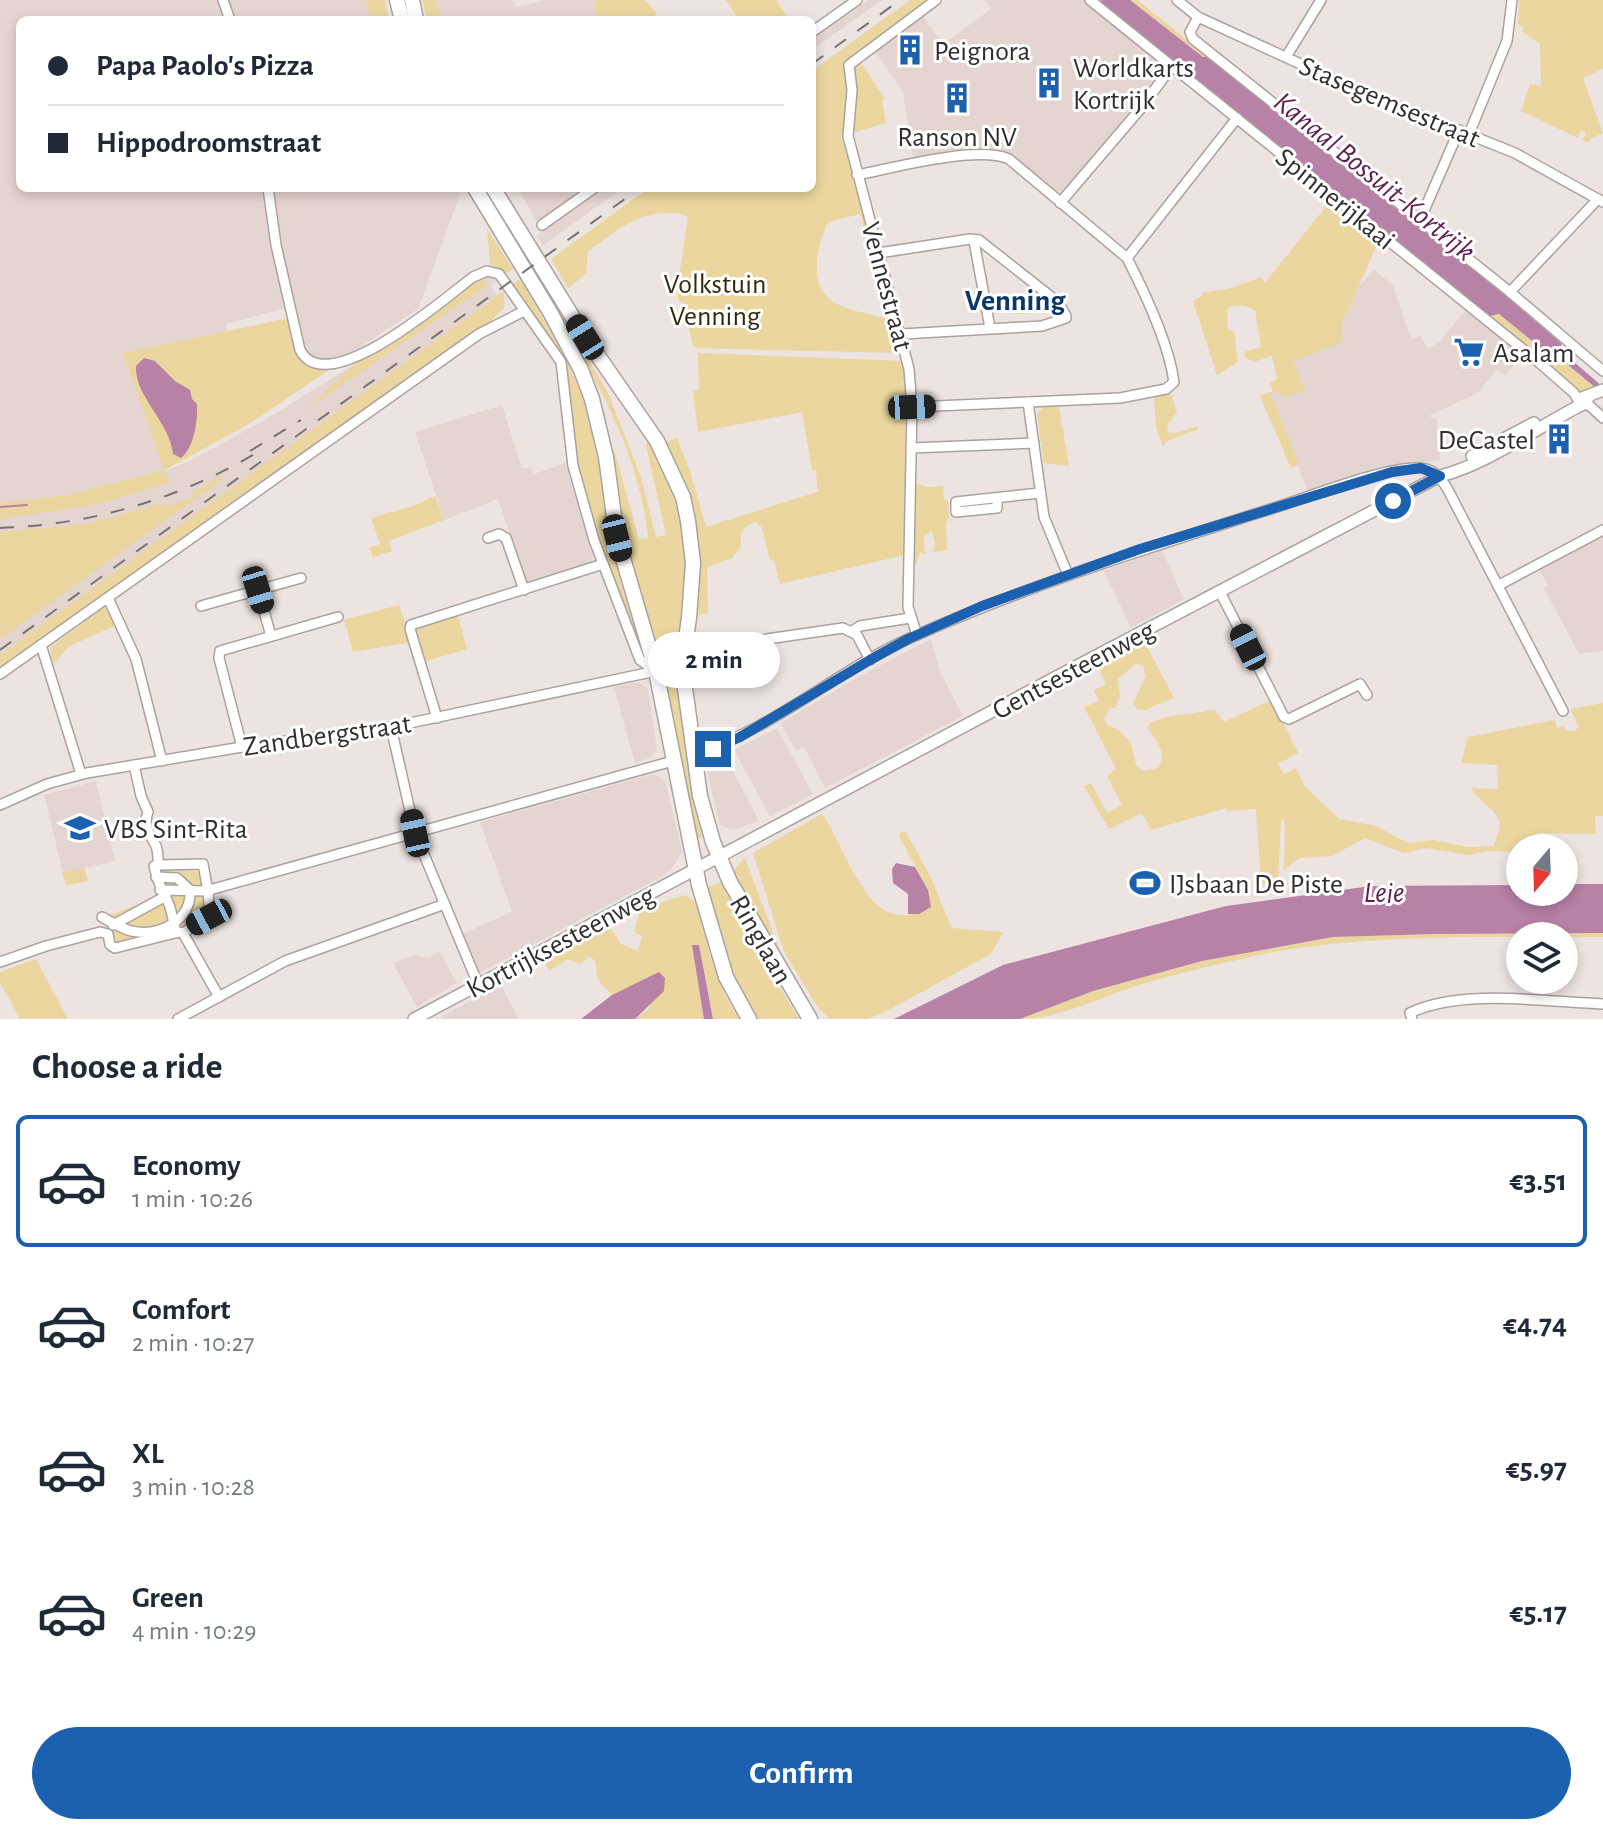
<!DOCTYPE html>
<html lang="en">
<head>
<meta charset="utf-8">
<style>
	:root { --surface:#fff; --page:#f2f2f3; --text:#1f2937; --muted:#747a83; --line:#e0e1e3; --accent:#1c60b0 }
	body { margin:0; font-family:"Alegreya Sans",sans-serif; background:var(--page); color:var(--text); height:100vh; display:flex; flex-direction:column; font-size:30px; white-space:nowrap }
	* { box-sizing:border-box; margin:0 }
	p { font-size:26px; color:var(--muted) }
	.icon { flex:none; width:44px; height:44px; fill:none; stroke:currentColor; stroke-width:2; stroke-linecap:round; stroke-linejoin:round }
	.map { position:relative; height:1019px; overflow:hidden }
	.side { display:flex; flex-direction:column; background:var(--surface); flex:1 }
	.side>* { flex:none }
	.top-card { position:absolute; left:16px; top:16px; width:800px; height:176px; border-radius:12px; box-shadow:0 4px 12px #0003; display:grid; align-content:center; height:176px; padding:0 32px; background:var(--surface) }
	.needle { width:52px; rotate:199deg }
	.tools { position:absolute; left:1506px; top:834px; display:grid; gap:16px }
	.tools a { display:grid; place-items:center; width:72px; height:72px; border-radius:50%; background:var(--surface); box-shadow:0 4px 12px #0003; font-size:40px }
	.end { position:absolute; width:36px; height:36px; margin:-18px; border:10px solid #1c60b0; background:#fff; box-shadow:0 0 0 4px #fff }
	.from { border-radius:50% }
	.bubble { position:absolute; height:56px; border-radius:28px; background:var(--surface); box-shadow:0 4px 12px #0003; font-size:26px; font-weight:600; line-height:56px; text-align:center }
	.car { position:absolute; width:24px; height:48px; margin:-24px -12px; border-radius:10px; box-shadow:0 0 6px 2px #0007; background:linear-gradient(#222 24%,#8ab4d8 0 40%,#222 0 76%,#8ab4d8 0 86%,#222 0) }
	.top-card b { display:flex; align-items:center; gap:28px; height:76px; font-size:30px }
	.top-card b+b { border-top:2px solid var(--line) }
	.top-card i { width:20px; height:20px; background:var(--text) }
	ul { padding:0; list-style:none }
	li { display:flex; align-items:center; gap:24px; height:132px; margin:0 16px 12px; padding:0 16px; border:4px solid transparent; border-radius:12px }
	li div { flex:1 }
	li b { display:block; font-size:30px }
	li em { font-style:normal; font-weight:600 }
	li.selected { border-color:var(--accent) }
	li>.icon { width:72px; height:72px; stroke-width:1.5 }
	h2 { padding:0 32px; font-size:36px; line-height:96px }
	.cta { display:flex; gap:16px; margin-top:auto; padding:16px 32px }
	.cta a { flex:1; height:92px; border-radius:48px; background:var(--accent); color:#fff; font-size:32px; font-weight:600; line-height:92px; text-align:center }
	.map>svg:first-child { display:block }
	.built { fill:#e5d5d0 }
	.green { fill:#ead69e; fill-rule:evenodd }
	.water { fill:#b881a6 }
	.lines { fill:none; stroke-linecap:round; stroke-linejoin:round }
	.stream { stroke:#b881a6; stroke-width:2 }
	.minor-casing { stroke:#aba29f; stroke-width:12 }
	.major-casing { stroke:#aba29f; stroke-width:14 }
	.highway-casing { stroke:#aba29f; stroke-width:17 }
	.minor { stroke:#fff; stroke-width:9 }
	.major { stroke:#fff; stroke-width:11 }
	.highway { stroke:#fff; stroke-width:14 }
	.rail { stroke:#787270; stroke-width:2; stroke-dasharray:14 14; stroke-linecap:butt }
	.route { stroke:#1c60b0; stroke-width:10 }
	.labels { text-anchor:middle; stroke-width:6; stroke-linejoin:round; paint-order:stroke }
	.poi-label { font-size:28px; fill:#312d2c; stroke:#fff; text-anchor:start }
	.street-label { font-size:28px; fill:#312d2c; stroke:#fff }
	.park-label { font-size:28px; fill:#32280b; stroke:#fff }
	.water-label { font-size:30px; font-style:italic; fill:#611e50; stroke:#fff }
	.neighbourhood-label { font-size:30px; font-weight:bold; fill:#0b3669; stroke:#fff }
</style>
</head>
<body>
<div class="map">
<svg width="1603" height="1019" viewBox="0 0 1603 1019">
	<rect width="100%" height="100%" fill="#ede4e1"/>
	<!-- built -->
	<g class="built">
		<polygon points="0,0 372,0 376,20 20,20 20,188 456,188 460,195 418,309 356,350 346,356 325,360 318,361 306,353 294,306 226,324 227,331 123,353 164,470 68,495 0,503"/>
		<polygon points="437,0 512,0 516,7 548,0 594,0 598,20 441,20"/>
		<polygon points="868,0 882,0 812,50 812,39"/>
		<polygon points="985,0 1084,0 1161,62 1163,72 1059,197 1000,149 913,160 903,92 874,50 922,15 943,44 991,9"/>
		<polygon points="518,188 622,188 543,246 537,236 542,231"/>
		<polygon points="1374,270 1393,285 1411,339 1421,336 1427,349 1440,341 1468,307 1523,355 1505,375 1497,370 1481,388 1482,391 1429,416 1437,420 1440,460 1395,466 1308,492 1270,392 1277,390 1293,361 1342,324 1359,286"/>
		<polygon points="484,277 497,281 491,286 497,295 503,291 505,302 503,308 0,667 0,507 78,496 158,474 190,461 263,421 381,348"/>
		<polygon points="502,405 522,469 531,467 534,474 565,463 593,557 591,562 527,584 498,499 444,520 415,432"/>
		<polygon points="1603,535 1603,651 1579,654 1544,588 1548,586 1539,569"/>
		<polygon points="1162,550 1184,599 1131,628 1104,571"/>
		<polygon points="931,639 940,672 963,716 825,788 804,747 796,751 781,723 858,677"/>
		<polygon points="638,682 648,689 657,750 650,758 635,763 614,687"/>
		<polygon points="777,728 813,794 770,816 734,750"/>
		<polygon points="724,754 759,821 733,830 720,825 706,768 709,762"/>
		<polygon points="654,774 665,781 682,851 673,867 663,876 479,973 462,934 512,912 480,822"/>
		<polygon points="96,781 115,861 84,868 88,881 66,885 44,795"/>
		<polygon points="440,952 457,983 417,1007 393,963 413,955 428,958"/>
		<polygon points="501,985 519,1019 444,1019 442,1016"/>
	</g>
	<!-- green -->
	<g class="green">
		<polygon points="366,0 385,0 389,20 371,20"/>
		<polygon points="422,0 437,0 441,20 427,20"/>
		<polygon points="594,0 645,0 657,14 650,20 598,20"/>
		<polygon points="726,0 777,0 789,20 739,20"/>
		<path d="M910 0H927L918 9 847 60 844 66 849 94 846 152 897 332 894 333 898 353 696 348 693 346 683 302H679L677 290 688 217 684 214C639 208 623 227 588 251L586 274 568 288 551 259 649 188H812V71ZM860 214 888 316 881 317C866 313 845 310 832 301 807 284 818 244 828 222Z"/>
		<polygon points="1130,0 1137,0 1209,57 1203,57"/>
		<polygon points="1519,0 1603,0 1603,69 1583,78 1603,133 1591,139 1588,143 1583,140 1586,133 1581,130 1578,138 1521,111 1530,84 1541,86 1540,44 1522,32 1523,27 1518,24"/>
		<polygon points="860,61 885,99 882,100 886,123 852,133 856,90 853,71 854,66"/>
		<path d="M1331 200 1380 238 1342 324V342L1293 361 1305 391 1286 396 1273 391 1270 383 1277 379 1272 356 1254 362 1245 357 1244 352 1261 347 1255 310C1246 306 1236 302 1227 309L1228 330 1234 331 1238 362 1217 375 1193 301 1202 296 1201 293 1232 288 1261 277 1265 283Z"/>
		<polygon points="487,229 513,269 504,275 490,263"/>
		<path d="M535 268 608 393 641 477 656 537 666 535 646 445 647 437C689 516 689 556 680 643L655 649 628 565 610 449 614 450 616 456 639 539 648 538C639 440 580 354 531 271Z"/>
		<polygon points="485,277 485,287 304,411 362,358 371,355 466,285"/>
		<polygon points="520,279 564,355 583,397 598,461 605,511 619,577 639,642 645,652 641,653 594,530 575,459 565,362 512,285"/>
		<polygon points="503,292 504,308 487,325 0,670 0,655"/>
		<polygon points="1016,298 1036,304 1034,313 1014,314"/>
		<polygon points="1499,314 1552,357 1555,354 1593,386 1581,392 1490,316"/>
		<path d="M289 318C296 351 292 370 332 366V368L249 424 165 470 170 483 94 505 0 519V503L68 495 164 470 123 353Z"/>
		<path d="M698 353 905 361V555L780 584 774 560 770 561 762 528 757 522C742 526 740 531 741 547L732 558 707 568 708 613 695 616C700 548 697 505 666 442L677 438 690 471 706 527 820 491 817 487 816 470H812L802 412 698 432 693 391 699 390Z"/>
		<polygon points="1270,392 1299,464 1291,468 1260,396"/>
		<polygon points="1171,394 1177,412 1167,426 1169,434 1197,427 1199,429 1167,441 1163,446 1156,427 1154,396"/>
		<polygon points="1043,407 1059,407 1069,466 1044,463 1037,414"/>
		<polygon points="221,476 223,479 195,499 0,639 0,532 86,524 163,503 164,507 193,497 192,492"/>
		<polygon points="915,483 927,487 943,486 944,500 948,500 949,518 946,523 947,548 950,549 933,552 935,543 932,531 924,536 925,554 920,552 916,565 912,563"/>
		<polygon points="435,496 444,520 389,541 392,551 373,557 369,548 380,544 371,518 413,506"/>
		<polygon points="399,605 412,642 353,652 344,620"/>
		<polygon points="105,607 116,625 68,647 54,664 50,651 52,646"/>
		<polygon points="457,612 467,649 423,662 413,626"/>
		<path d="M1144 641 1174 698 1145 710 1137 709 1133 703 1146 676 1143 665 1135 664 1118 679 1120 697 1115 708H1110L1104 719 1107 725C1127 732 1134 745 1136 766L1144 771 1158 768C1168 752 1156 742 1148 728L1150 723 1166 717 1215 710 1224 722 1272 700 1298 753 1278 764 1284 774 1296 768 1304 785 1339 819 1376 826 1408 843 1433 840 1469 847 1493 846C1511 810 1488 814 1471 788L1498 789 1497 765 1461 763 1468 737 1555 720 1557 728 1565 726V730L1575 731 1579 727 1570 709 1603 703V816H1595L1596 834 1536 833 1540 839 1528 848H1520L1517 852 1488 851 1468 855 1426 848 1404 853 1365 838 1332 856 1299 858 1284 870 1285 822 1281 819 1278 882 1261 884 1256 809 1227 811V808L1151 830 1142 813 1109 829 1084 786 1091 783 1107 813 1122 805 1107 776 1116 769 1084 707 1099 701 1094 690 1106 684 1097 665Z"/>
		<polygon points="677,669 705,836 697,839 687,795 672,707 666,697 661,674"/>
		<path d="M822 814C842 840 861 907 894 914 901 916 911 914 919 914L928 890 899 836 902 832H906L931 878 952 928 1003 932 991 954 885 1012 868 1019H830L819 1009 784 952 753 853Z"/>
		<polygon points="745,858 781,954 815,1014 778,955 734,874 736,867"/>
		<polygon points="152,865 184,867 187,870 199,872 207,909 205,915 184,930 157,931 126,939 126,942 117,942 104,917 156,898 159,891"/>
		<polygon points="84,868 88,881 66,885 62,873"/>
		<polygon points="721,882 763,960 799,1019 756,1019 752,1013 724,951 708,887"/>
		<path d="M684 895 695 901C708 944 713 980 739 1019H713L699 945 693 946 704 1019H635L649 1009 659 973 612 995C608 990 600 984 598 978 594 968 600 961 588 956L585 961 579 964 568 959 549 971 545 962 610 927 621 944 638 951 642 936 634 932 640 910Z"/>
		<path d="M1603 933V937C1490 938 1370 932 1254 956 1215 965 1174 974 1136 986 1100 998 1057 1019 1020 1019L1093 991 1202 961 1333 937 1434 934Z"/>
		<polygon points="36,959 68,1019 20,1019 0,982 0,972"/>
	</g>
	<!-- water -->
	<g class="water">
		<polygon points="1101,0 1130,0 1203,57 1209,57 1511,300 1562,344 1559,349 1603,387 1603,394 1555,354 1552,357 1499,314 1490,316 1102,4"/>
		<path d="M144 358 155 361 175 381 190 390 192 399 197 404C198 420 194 448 181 458L173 454C170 422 134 396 136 366Z"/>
		<polygon points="896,863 915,867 928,890 931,907 919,914 908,914 908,894 893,883 892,869"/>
		<polygon points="1564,884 1603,884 1603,933 1434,934 1333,937 1202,961 1093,991 1020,1019 894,1019 1003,965 1226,906 1371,886 1520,885 1520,892 1564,892"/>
		<polygon points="692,945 699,945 713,1019 704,1019"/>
		<polygon points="659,972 665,978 664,991 635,1019 581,1019 612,995"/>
	</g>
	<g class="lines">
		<!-- stream -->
		<polyline class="stream" points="0,507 27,505"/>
		<!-- minor casing -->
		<g class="minor-casing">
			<g id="minor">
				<polyline points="223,0 230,20"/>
				<polyline points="1090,0 1535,359 1574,393 1578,400"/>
				<polyline points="1177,0 1198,17 1355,89 1515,153 1603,202"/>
				<polyline points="1198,17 1190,32 1193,39 1510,292 1603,371"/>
				<polyline points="812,32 857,0"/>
				<polyline points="1286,57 1321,0"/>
				<polyline points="1469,134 1507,41 1512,0"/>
				<path d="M857 175C893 168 977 145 1009 159L1127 258C1144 291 1169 345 1174 382L1166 389 1120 398 912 407"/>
				<path d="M268 188 276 245 300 350C327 402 446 297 473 277L487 271 499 274 561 362 573 466 594 540 640 660 656 671"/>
				<polyline points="1060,203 1142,107 1172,66"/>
				<polyline points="1420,220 1459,130"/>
				<polyline points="542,225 594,188"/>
				<polyline points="974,241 990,328"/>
				<polyline points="879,253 970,239 979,240 1059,303 1066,316 1066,318 1042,326 902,334"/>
				<polyline points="1127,258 1237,118"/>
				<polyline points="1510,292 1598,199"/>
				<polyline points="1028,402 1044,517 1068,575"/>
				<polyline points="1583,404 1590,406 1603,418"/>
				<polyline points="911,448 1034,443"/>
				<polyline points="997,498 997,508 956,512 956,502 1040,493"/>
				<polyline points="488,538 499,534 506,538 524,590"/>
				<polyline points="1499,585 1603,530"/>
				<polyline points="258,590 271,636"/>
				<polyline points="1220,592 1284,717 1289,719 1360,684 1367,695"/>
				<polyline points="108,598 136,659 162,761"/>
				<polyline points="201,606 301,578"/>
				<polyline points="852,631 860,626 910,618"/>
				<polyline points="917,635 908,607 912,407 909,369 848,136 852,90 849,65 936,0"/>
				<polyline points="41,645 81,774"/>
				<polyline points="708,655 767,639 843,628 857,635 870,660"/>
				<polyline points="0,674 479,334 524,311"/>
				<polyline points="437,718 410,629 411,625 603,564"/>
				<polyline points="391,727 415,833 478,984"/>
				<polyline points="242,747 219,658 220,651 338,617"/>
				<path d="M692 755C772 730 835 672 910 638 1030 584 1155 546 1280 506 1314 495 1387 466 1420 468 1434 469 1440 477 1447 488L1563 711"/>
				<path d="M134 765 141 796 148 812C143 825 149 833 155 844 159 851 157 858 159 865L154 866C157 879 160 887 166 898 172 908 173 922 176 933"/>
				<polyline points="0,805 47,784 87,773 242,747 391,727 656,671"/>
				<polyline points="159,865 203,864 208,891 160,890"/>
				<path d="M102 917C111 922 121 928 131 931 159 937 192 921 190 890L177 878 156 877"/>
				<polyline points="113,925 166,896"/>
				<polyline points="183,933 219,997"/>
				<polyline points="0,962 46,946 100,932 108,934 110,945 115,948 179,932 183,933 210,916 208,891 213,889 673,761"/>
				<polyline points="178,1019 285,961 445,904"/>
				<path d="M1412 1019 1410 1013C1461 988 1547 1002 1603 1004"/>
			</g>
		</g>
		<!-- major casing -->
		<g class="major-casing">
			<g id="major">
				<polyline points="1582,398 1603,390"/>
				<polyline points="1472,456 1534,423"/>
				<path d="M414 1019 1079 665 1440 476C1486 465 1539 426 1583 404L1588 398"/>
			</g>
		</g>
		<!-- highway casing -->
		<g class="highway-casing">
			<g id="highway">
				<polyline points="397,0 402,20"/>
				<polyline points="412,0 416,20"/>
				<polyline points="475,188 550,312 581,370 592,399 606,457 617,538 656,671 699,885 726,977 749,1019"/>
				<polyline points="493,188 585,337 657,441 683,497 688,521 693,563 689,618 682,667 700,796 713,842 730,882 810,1019"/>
			</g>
		</g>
		<!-- minor -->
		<use href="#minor" class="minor"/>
		<!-- major -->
		<use href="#major" class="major"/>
		<!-- highway -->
		<use href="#highway" class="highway"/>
		<!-- rail -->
		<g class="rail">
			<polyline points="812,64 900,0"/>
			<polyline points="250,451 301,420"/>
			<path d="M0 528C92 525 183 498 261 450"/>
			<polyline points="0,650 640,188"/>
		</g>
	</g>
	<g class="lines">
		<!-- route -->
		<polyline class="route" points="713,749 740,737 870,660 908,639 982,606 1140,549 1392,472 1421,468 1440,476 1393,501"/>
	</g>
	<!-- icons -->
	<defs>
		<g id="building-bare" transform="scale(2.4)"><path d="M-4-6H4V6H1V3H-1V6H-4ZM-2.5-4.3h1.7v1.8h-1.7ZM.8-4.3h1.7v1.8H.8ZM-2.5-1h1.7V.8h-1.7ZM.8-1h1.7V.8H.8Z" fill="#1c60b0" stroke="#fff" stroke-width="2.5" paint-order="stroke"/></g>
		<g id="supermarket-bare" transform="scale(2.4)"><path d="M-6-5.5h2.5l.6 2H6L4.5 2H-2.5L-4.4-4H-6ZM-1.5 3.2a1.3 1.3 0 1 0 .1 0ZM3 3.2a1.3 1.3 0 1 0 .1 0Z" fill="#1c60b0" stroke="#fff" stroke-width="2.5" paint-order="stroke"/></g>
		<g id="school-bare" transform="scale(2.4)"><path d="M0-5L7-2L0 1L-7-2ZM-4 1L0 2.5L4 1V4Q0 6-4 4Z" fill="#1c60b0" stroke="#fff" stroke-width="2.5" paint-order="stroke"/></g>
		<g id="stadium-bare" transform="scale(2.4)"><path d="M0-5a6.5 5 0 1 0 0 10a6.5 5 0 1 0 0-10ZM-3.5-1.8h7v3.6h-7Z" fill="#1c60b0" stroke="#fff" stroke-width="2.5" paint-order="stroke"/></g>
	</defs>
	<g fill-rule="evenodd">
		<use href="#building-bare" x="910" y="50"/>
		<use href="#building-bare" x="1049" y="83"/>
		<use href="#building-bare" x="957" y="98"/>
		<use href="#supermarket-bare" x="1469" y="352"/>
		<use href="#building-bare" x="1559" y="439"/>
		<use href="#school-bare" x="80" y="828"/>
		<use href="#stadium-bare" x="1145" y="883"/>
	</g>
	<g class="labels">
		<!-- poi labels -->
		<g class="poi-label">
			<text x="934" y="60">Peignora</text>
			<text x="1073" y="77">Worldkarts<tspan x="1073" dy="32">Kortrijk</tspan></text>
			<text x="957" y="146" text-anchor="middle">Ranson NV</text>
			<text x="1493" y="362">Asalam</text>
			<text x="1535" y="449" text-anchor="end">DeCastel</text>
			<text x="104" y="838">VBS Sint-Rita</text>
			<text x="1169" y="893">IJsbaan De Piste</text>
		</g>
		<!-- street labels -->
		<g class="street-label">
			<text transform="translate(1390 101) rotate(23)" y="10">Stasegemsestraat</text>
			<text transform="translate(1336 198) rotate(39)" y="10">Spinnerijkaai</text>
			<text transform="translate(888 286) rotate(75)" y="10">Vennestraat</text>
			<text transform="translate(1073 669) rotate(-28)" y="10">Gentsesteenweg</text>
			<text transform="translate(327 734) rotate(-8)" y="10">Zandbergstraat</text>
			<text transform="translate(762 939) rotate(60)" y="10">Ringlaan</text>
			<text transform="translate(560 941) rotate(-28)" y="10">Kortrijksesteenweg</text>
		</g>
		<!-- park labels -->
		<g class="park-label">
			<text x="715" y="293">Volkstuin<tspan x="715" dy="32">Venning</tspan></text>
		</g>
		<!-- water labels -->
		<g class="water-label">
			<text transform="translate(1375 176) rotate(39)" y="10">Kanaal Bossuit-Kortrijk</text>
			<text x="1384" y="902">Leie</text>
		</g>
		<!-- neighbourhood labels -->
		<g class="neighbourhood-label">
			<text x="1015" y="310">Venning</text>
		</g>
	</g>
</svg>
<div class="tools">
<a><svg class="needle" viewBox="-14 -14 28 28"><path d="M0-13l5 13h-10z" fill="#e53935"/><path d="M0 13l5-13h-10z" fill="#747a83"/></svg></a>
<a><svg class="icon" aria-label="layers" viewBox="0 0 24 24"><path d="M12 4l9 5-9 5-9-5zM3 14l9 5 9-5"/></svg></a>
</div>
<i class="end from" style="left:1393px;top:501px"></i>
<i class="end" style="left:713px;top:749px"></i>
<div class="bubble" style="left:648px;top:632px;width:132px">2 min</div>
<i class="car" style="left:585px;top:337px;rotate:328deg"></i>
<i class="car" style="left:912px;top:407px;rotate:88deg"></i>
<i class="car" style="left:617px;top:538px;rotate:166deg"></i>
<i class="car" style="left:258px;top:590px;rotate:163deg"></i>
<i class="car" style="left:1248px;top:647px;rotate:333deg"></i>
<i class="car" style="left:415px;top:833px;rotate:348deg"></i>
<i class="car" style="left:209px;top:917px;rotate:242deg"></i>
<div class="top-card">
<b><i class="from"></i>Papa Paolo's Pizza</b>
<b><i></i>Hippodroomstraat</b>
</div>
</div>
<section class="side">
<h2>Choose a ride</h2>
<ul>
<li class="selected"><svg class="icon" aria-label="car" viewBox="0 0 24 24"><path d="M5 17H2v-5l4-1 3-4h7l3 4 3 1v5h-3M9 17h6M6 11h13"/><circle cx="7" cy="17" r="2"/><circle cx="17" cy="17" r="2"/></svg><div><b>Economy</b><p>1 min · 10:26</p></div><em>€3.51</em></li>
<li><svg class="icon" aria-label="car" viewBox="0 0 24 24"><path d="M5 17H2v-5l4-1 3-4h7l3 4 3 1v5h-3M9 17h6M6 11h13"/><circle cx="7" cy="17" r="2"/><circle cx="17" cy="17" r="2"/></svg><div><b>Comfort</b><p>2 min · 10:27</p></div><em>€4.74</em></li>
<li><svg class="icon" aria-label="car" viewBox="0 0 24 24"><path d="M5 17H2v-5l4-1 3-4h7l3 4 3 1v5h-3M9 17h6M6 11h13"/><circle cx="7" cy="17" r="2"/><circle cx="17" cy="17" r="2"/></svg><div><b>XL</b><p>3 min · 10:28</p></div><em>€5.97</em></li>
<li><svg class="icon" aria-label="car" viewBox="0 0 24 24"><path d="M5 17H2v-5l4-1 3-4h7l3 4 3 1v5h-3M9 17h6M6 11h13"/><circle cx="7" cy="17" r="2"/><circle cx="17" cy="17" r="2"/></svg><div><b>Green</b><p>4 min · 10:29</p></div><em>€5.17</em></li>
</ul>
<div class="cta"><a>Confirm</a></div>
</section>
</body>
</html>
